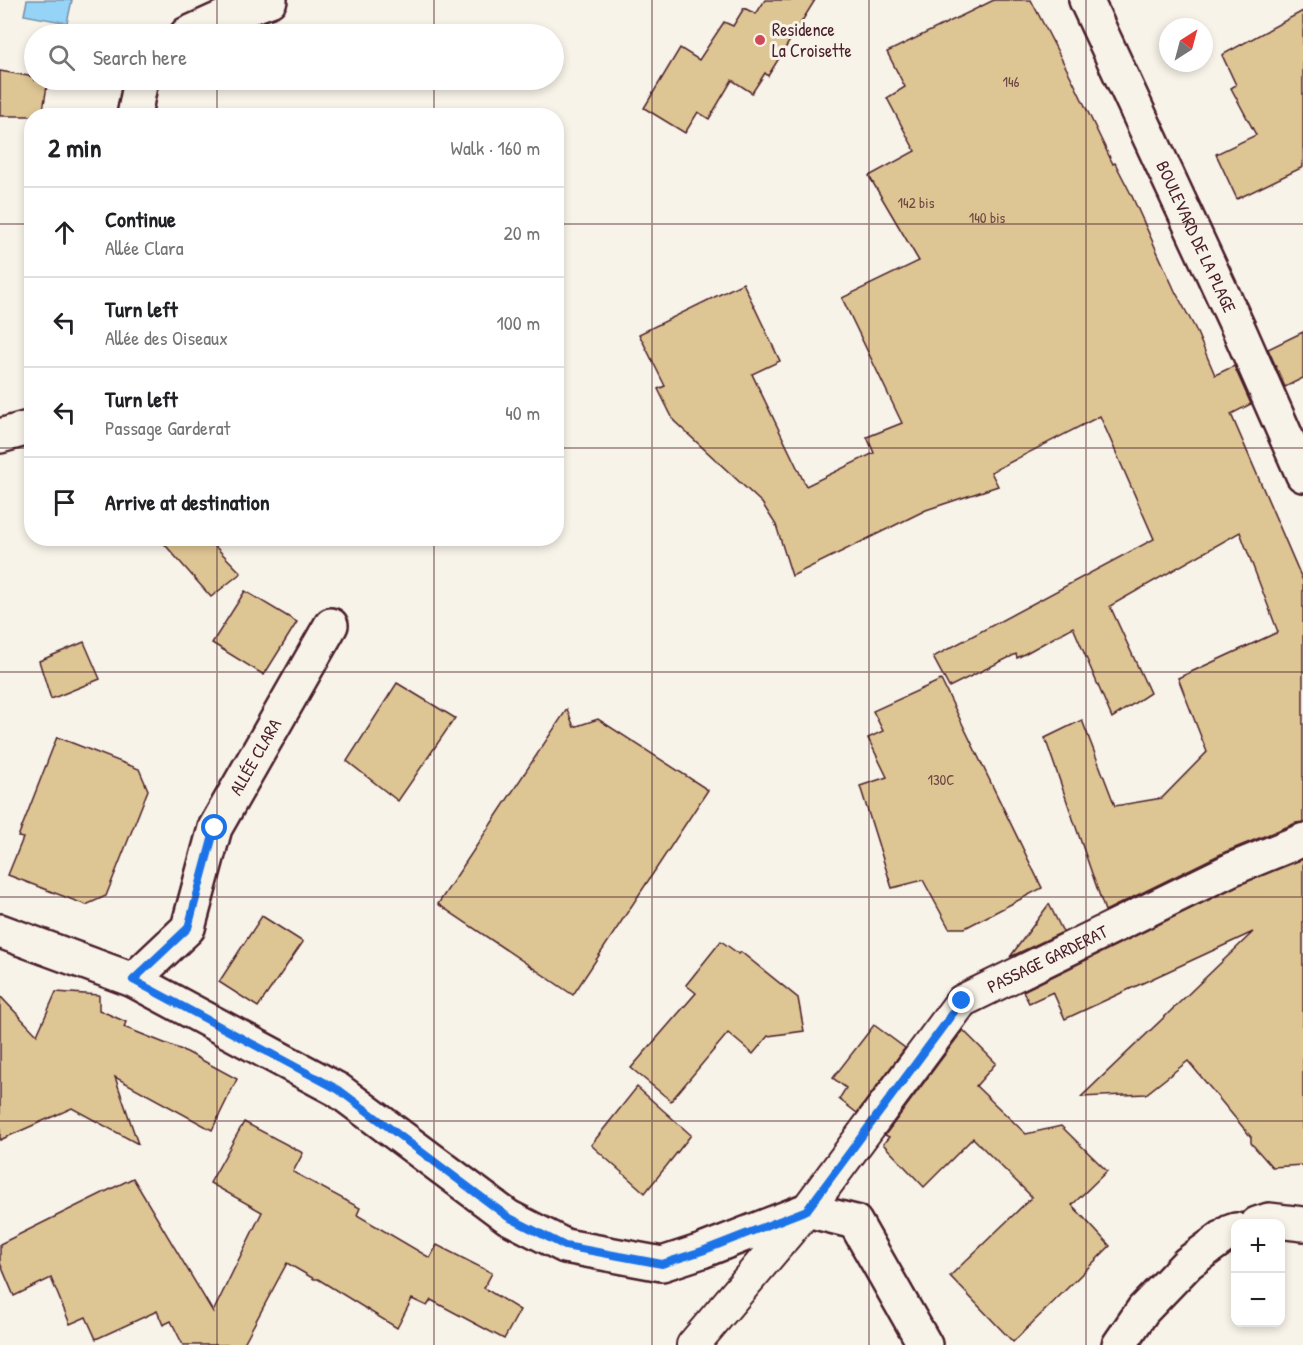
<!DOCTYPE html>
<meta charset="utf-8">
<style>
body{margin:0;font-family:"Patrick Hand",sans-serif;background:#f6f6f6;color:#202124}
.controls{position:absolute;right:18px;bottom:18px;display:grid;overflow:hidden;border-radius:12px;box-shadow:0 3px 9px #0003}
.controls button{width:54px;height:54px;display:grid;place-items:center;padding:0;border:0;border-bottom:2px solid #e0e0e0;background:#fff;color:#202124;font:30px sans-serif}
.compass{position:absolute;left:1159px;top:18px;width:54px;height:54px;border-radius:50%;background:#fff;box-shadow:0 3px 9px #0003;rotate:36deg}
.stop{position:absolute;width:18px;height:18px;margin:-14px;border:4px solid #1a73e8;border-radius:50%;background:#fff}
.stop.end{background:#1a73e8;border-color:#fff;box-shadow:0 2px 6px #0008}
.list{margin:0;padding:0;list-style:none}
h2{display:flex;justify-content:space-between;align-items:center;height:78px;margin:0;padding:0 24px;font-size:26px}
h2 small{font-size:20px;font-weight:400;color:#757577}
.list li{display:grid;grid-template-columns:39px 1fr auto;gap:18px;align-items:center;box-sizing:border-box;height:90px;padding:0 24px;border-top:2px solid #e0e0e0}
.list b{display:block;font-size:22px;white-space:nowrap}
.list p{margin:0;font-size:20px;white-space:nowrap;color:#757577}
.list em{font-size:20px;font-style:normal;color:#757577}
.icon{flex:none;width:33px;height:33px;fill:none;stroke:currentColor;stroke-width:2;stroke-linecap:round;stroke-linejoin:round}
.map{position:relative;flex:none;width:1303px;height:1345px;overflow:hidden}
.search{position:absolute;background:#fff;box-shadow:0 3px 9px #0003;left:24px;top:24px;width:540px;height:66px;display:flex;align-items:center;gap:15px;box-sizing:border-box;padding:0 21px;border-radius:33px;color:#757577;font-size:22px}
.panel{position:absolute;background:#fff;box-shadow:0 3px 9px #0003;left:24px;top:108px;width:540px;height:438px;border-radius:24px}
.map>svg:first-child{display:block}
.water{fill:#95d4f6;stroke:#778ca5;stroke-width:1.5}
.building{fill:#dec594;stroke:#4a1f2b;stroke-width:1.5}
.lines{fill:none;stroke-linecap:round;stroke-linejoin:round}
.pedestrian-casing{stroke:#4a1f2b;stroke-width:36}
.minor-casing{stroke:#4a1f2b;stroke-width:38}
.secondary-casing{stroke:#4a1f2b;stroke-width:38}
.pedestrian{stroke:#f7f3e8;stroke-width:32}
.minor{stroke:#f7f3e8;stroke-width:33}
.secondary{stroke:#f7f3e8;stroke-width:33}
.route{stroke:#1a73e8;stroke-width:8}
.grid{fill:none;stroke:#4a1f2b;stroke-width:1.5;stroke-opacity:0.55}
.poi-dot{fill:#d1495b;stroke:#f7f3e8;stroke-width:2}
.labels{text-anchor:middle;stroke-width:6;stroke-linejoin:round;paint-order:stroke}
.number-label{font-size:15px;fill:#6f4845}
.poi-label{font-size:18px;fill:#4a1f2b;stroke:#f7f3e8;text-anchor:start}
.street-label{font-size:18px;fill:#4a1f2b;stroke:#f7f3e8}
</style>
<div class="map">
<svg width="1303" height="1345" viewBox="0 0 1303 1345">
<rect width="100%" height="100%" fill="#f7f3e8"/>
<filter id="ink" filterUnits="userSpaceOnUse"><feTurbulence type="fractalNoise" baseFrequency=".0167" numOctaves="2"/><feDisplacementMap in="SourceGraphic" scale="12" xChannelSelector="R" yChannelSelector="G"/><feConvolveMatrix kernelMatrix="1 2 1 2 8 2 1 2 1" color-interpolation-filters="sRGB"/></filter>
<g filter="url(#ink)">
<path class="water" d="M 27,0 L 72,0 L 67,23 L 24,15 Z"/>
<g class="building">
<path d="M 765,0 L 815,0 L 768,76 L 765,73 L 752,93 L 732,80 L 709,119 L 698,112 L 685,133 L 644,108 L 680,48 L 699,60 L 724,22 L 733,26 L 744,8 L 756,14 Z"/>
<path d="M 994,0 L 1031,0 L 1074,83 L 1113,164 L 1115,163 L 1131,194 L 1175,291 L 1195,328 L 1215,375 L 1234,366 L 1251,404 L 1231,414 L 1303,581 L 1303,822 L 1296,823 L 1225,852 L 1105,911 L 1045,738 L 1082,720 L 1115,806 L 1162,798 L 1207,752 L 1178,678 L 1278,632 L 1240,532 L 1110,606 L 1150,693 L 1112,718 L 1073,627 L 1017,658 L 1016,654 L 949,687 L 933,657 L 1154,539 L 1100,416 L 991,472 L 998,486 L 926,510 L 792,576 L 776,525 L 762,503 L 674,421 L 658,389 L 665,386 L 639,334 L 743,283 L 780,361 L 752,374 L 806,486 L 874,453 L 867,437 L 902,423 L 842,298 L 919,261 L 869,176 L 915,151 L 887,98 L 905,87 L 887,52 Z"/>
<path d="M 1303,11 L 1303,167 L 1237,199 L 1216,154 L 1256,135 L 1231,88 L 1236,85 L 1222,55 Z"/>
<path d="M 0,71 L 34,77 L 34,80 L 48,80 L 42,116 L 0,116 Z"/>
<path d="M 1303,332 L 1303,378 L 1285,387 L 1268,349 Z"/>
<path d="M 159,538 L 207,538 L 241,573 L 211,597 Z"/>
<path d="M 245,591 L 297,622 L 264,675 L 212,643 Z"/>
<path d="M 84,642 L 100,679 L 51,699 L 39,661 Z"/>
<path d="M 941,680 L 1042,888 L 965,928 L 949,928 L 923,880 L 892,888 L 860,786 L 887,777 L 868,738 L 883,731 L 873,711 Z"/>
<path d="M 397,683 L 455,718 L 398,801 L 347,761 Z"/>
<path d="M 567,709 L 574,727 L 598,719 L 708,790 L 573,995 L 438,904 Z"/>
<path d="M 57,737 L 139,769 L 148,790 L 106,896 L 86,905 L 8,875 L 23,838 L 18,837 Z"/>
<path d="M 1303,859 L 1303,1165 L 1272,1167 L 1251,1143 L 1251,1137 L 1188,1061 L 1146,1094 L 1081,1097 L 1253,932 L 1065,1019 L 1053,992 L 1029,1003 L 1023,991 L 1239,885 Z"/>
<path d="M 1049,904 L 1063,932 L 1010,957 Z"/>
<path d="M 262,916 L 303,942 L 258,1007 L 219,982 Z"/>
<path d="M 721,941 L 739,954 L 741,952 L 798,998 L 804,1031 L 768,1036 L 753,1054 L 728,1033 L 671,1101 L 631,1068 L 696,993 L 686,985 Z"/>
<path d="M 56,992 L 99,995 L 99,1010 L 126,1022 L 124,1027 L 187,1052 L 237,1079 L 212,1130 L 115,1077 L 138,1144 L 72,1108 L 0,1140 L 0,996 L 37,1035 Z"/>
<path d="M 874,1025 L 905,1048 L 857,1113 L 839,1099 L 846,1088 L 833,1078 Z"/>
<path d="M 963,1030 L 996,1063 L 976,1086 L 1026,1134 L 1061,1126 L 1107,1171 L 1072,1205 L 1110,1246 L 1013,1342 L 950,1276 L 1032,1197 L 973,1138 L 924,1187 L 883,1144 L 889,1137 L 885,1135 Z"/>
<path d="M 637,1087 L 691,1135 L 645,1193 L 591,1145 Z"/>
<path d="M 244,1122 L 303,1153 L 293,1172 L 360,1208 L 357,1215 L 430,1258 L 437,1245 L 492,1273 L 484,1288 L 520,1310 L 504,1339 L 431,1300 L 427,1306 L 412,1299 L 397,1328 L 318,1279 L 314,1279 L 287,1263 L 243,1345 L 183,1345 L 171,1321 L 163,1325 L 157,1311 L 96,1339 L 86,1317 L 70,1324 L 51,1278 L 14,1296 L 0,1263 L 0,1244 L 133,1178 L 213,1312 L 262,1212 L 210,1183 Z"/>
</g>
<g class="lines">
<g class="pedestrian-casing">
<g id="pedestrian">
<path id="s1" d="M 693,1345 L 807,1210 L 962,1001 L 1232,869 L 1303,840"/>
</g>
</g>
<g class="minor-casing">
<g id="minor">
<path d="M 187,34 L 231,14 L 270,0"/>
<path d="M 134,116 L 141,80"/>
<path d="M 0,436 L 32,427"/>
<path d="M 0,931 L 133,980 L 338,1090 L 508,1217 L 565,1246 L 662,1264 L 702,1251 L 807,1210 L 855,1222 L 925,1345"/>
<path id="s2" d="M 133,980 L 188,928 L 215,828 L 331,625"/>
<path d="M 1257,1224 L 1269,1220 L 1303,1224"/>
<path d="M 1119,1345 L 1143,1310 L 1188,1263 L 1230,1232 L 1236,1230"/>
</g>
</g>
<g class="secondary-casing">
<g id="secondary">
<path id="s3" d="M 1086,0 L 1240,332 L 1303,475"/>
</g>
</g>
<use href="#pedestrian" class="pedestrian"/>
<use href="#minor" class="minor"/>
<use href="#secondary" class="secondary"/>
</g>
</g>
<g class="lines" filter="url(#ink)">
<path class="route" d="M 215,828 L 188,928 L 133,980 L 339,1090 L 508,1217 L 565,1246 L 662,1264 L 702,1251 L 807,1210 L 962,1001"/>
</g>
<path class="grid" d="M 217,0 L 217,34M 434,0 L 434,34M 652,0 L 652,1345M 869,0 L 869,1345M 1086,0 L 1086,1345M 217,80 L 217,116M 434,80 L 434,116M 0,224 L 32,224M 556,224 L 1303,224M 0,448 L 32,448M 556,448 L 1303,448M 217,538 L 217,1345M 434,538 L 434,1345M 0,672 L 1303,672M 0,897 L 1303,897M 0,1121 L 1303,1121"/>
<circle class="poi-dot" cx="760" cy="40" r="6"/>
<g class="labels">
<g class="number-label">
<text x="1011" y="87">146</text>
<text x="916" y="208">142 bis</text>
<text x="987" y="223">140 bis</text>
<text x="941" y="785">130C</text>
</g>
<g class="poi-label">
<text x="772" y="36">Residence<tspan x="772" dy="21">La Croisette</tspan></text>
</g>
<g class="street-label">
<text dy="6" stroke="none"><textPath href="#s3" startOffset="261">BOULEVARD DE LA PLAGE</textPath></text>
<text dy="6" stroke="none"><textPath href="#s2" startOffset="261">ALLÉE CLARA</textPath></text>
<text dy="6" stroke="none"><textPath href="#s1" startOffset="532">PASSAGE GARDERAT</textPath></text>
</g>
</g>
</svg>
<div class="controls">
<button>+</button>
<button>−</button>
</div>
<svg class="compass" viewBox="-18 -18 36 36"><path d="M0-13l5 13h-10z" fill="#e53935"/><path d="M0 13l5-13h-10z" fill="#757577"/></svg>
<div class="stop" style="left:215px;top:828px"></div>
<div class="stop end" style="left:962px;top:1001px"></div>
<div class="search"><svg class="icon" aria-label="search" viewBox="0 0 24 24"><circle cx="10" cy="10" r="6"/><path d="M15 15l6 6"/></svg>Search here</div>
<section class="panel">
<h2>2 min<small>Walk · 160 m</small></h2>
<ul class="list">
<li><svg class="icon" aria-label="ahead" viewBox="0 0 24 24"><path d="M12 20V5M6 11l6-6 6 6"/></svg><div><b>Continue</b><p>Allée Clara</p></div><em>20 m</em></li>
<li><svg class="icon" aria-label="left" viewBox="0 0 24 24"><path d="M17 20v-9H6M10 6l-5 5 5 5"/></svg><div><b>Turn left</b><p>Allée des Oiseaux</p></div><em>100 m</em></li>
<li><svg class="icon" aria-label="left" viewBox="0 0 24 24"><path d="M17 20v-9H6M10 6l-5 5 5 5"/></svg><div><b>Turn left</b><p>Passage Garderat</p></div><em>40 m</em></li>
<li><svg class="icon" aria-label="arrive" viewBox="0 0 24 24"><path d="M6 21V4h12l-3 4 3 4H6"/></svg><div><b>Arrive at destination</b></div></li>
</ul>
</section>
</div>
